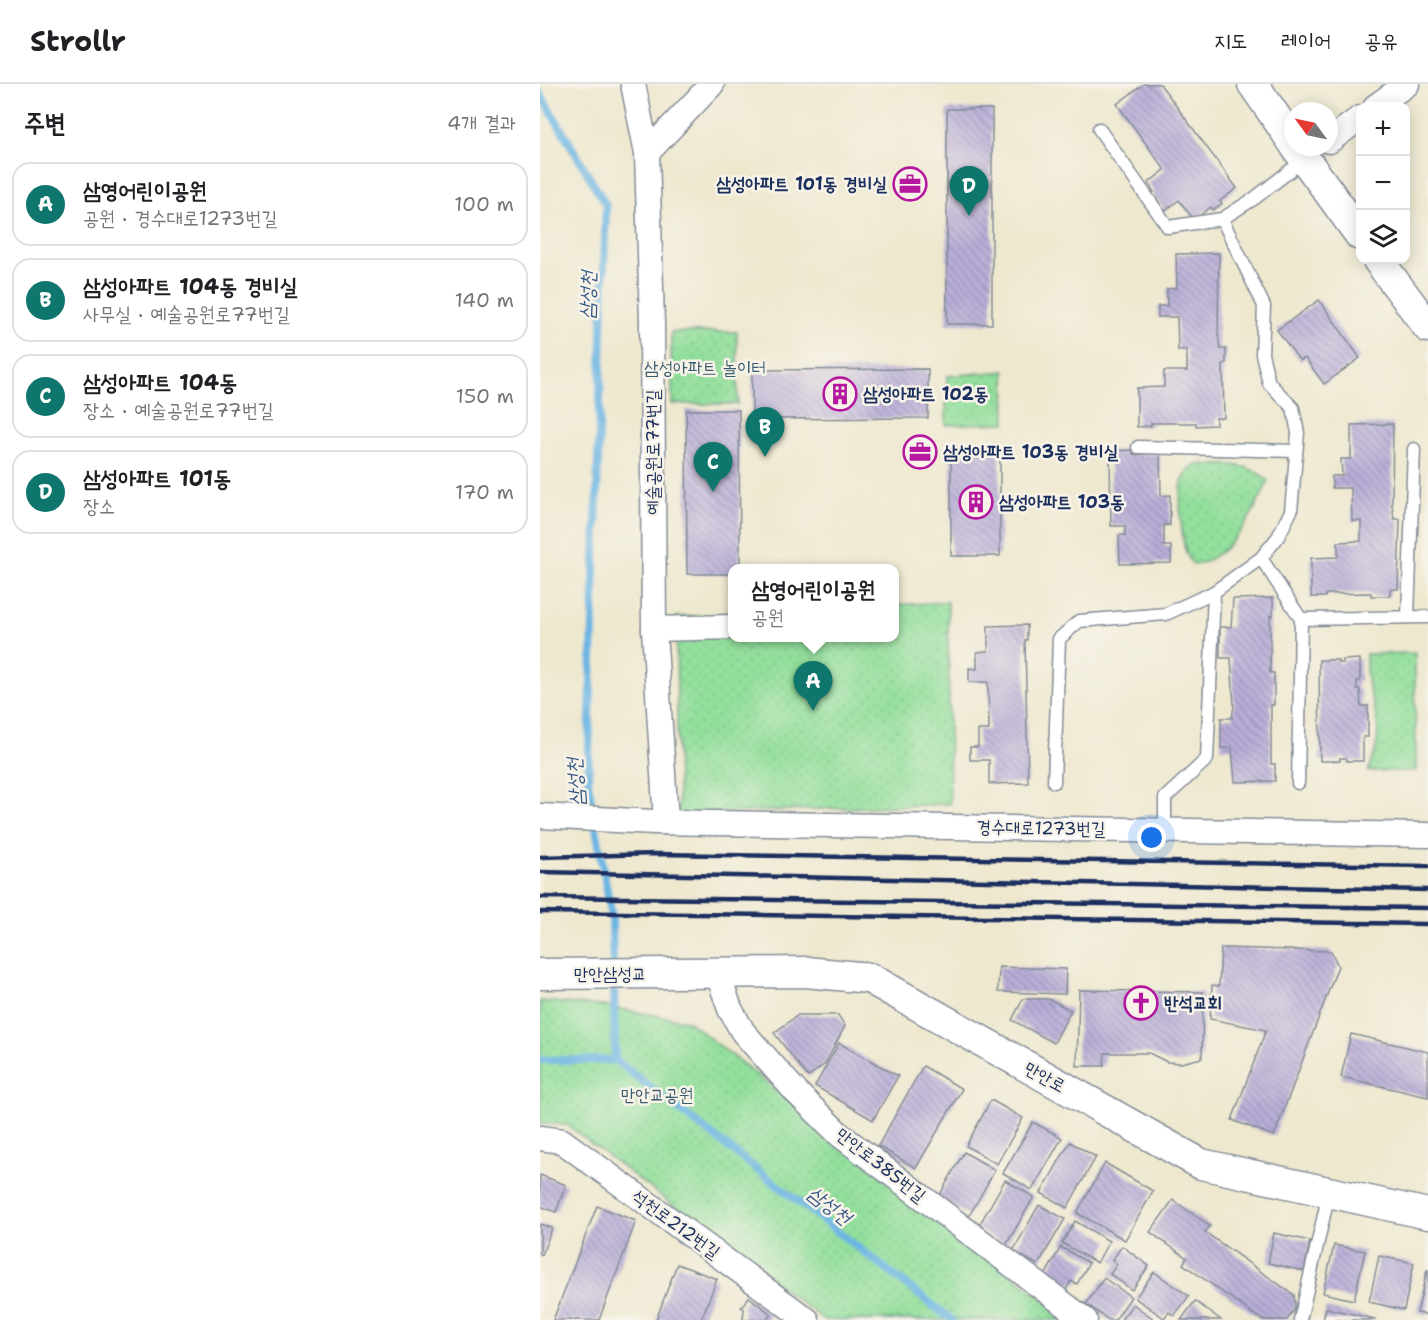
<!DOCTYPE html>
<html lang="ko">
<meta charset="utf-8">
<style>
body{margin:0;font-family:"Shantell Sans","Poor Story",sans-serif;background:#f2f2f2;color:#202124}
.controls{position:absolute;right:18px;top:18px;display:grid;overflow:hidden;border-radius:12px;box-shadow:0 3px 15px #0003}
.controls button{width:54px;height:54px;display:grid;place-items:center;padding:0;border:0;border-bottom:2px solid #e0e0e0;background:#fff;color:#202124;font:30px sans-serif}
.compass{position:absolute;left:744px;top:18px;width:54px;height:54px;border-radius:50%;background:#fff;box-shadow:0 3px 15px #0003;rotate:303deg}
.you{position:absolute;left:612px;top:754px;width:21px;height:21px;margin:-15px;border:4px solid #fff;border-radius:50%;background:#1a73e8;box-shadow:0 0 0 9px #1a73e833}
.badge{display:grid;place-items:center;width:39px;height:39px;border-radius:50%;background:#0f766e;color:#fff;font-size:20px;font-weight:700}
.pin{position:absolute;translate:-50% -50px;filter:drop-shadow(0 2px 3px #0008)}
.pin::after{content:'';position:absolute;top:32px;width:21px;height:18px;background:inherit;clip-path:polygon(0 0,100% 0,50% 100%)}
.popup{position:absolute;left:188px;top:480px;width:171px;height:78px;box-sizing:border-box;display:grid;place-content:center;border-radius:12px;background:#fff;filter:drop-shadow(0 2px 4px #0005);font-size:20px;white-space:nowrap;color:#757577}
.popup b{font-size:22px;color:#202124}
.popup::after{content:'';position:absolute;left:50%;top:100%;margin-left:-12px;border:12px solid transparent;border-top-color:#fff}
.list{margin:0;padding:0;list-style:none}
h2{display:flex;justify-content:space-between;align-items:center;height:78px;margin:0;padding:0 24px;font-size:26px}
h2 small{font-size:20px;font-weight:400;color:#757577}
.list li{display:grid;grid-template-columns:39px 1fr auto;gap:18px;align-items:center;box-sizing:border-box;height:84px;margin:0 12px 12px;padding:0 12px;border:2px solid #e0e0e0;border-radius:18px}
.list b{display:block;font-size:22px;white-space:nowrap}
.list p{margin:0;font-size:20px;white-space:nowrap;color:#757577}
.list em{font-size:20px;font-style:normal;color:#757577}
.icon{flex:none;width:33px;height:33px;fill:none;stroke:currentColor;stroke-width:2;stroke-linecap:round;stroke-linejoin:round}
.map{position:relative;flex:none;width:888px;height:1236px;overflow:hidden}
header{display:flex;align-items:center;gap:36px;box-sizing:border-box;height:84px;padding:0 30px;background:#fff;border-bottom:2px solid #e0e0e0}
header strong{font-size:28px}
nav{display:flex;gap:33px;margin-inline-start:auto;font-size:21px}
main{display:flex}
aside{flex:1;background:#fff}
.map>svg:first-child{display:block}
.park{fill:url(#park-dots);stroke:#57877d;stroke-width:1.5}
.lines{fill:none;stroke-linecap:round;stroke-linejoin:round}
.stream{stroke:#6bb5e3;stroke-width:8}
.building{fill:url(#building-back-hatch)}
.service-casing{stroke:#848c96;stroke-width:15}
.minor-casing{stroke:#848c96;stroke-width:27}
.tertiary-casing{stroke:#848c96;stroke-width:33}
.service{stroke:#fff;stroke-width:12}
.minor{stroke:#fff;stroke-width:24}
.tertiary{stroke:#fff;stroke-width:30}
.rail{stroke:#1b2f5e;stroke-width:4.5}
.labels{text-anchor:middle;stroke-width:5;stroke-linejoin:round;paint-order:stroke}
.poi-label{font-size:18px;font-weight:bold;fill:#1b2f5e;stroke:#f7f3e8;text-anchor:start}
.park-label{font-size:18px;fill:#395b6e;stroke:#f7f3e8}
.street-label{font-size:18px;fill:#1b2f5e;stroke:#f7f3e8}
.water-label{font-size:20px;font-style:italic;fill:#335786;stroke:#f7f3e8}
</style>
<header>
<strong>Strollr</strong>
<nav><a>지도</a><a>레이어</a><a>공유</a></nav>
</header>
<main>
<aside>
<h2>주변<small>4개 결과</small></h2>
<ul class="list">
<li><span class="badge">A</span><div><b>삼영어린이공원</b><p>공원 · 경수대로1273번길</p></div><em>100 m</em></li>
<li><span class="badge">B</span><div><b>삼성아파트 104동 경비실</b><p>사무실 · 예술공원로77번길</p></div><em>140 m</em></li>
<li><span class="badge">C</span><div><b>삼성아파트 104동</b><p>장소 · 예술공원로77번길</p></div><em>150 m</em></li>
<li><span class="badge">D</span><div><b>삼성아파트 101동</b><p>장소</p></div><em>170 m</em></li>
</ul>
</aside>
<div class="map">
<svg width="888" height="1236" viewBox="0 0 888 1236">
<defs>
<pattern id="park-dots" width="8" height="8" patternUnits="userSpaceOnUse" patternTransform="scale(1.5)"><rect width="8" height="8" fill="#93df9c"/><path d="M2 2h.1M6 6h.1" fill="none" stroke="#7ec089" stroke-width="1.8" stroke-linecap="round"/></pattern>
<pattern id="building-back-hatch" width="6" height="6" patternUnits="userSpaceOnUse" patternTransform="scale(1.5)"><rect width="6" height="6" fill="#b9aed8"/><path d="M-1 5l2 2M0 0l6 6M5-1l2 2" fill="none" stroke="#968eb2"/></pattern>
</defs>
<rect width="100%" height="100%" fill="#f7f3e8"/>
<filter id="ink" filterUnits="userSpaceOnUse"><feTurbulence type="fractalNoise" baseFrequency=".0167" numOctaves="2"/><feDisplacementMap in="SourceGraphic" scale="12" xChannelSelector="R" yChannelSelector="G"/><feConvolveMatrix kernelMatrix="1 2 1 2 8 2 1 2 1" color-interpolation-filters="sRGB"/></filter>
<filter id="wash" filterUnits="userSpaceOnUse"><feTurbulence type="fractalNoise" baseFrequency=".008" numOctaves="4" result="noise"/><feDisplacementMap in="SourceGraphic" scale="24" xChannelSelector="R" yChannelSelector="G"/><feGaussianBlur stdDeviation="1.35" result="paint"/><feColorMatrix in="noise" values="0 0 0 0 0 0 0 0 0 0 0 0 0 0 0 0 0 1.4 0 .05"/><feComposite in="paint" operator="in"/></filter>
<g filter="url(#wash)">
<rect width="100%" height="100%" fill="#eee8cf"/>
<g class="park">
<path d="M 131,248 L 197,248 L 198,320 L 132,320 Z"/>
<path d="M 465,287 L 466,339 L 406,341 L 407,292 Z"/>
<path d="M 656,380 C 683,383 707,375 728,397 C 714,429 692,472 655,481 C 640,475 638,415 642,399 C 644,390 649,386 656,380 Z"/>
<path d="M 408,518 L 410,720 L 151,730 L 138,728 L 136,533 L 192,530 L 192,554 L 354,554 L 354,521 Z"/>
<path d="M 875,569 L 876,687 L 828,687 C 853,632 822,620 826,570 Z"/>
<path d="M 0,917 L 63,922 L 148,937 L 530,1236 L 284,1236 L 27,1041 L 0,1039 Z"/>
</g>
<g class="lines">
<g class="stream">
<path d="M 0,9 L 66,121 L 48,699 L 72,834 L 73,884"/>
<path d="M 74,896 L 75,976 L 412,1236"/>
<path d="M 0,976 L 75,976"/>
</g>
</g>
<g id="blocks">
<g class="building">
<path d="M 604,0 L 620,0 L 697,104 L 680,117 L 682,120 L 673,126 L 671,123 L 654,136 L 639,116 L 625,127 L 612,109 L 614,108 L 608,99 L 625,86 L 577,20 Z"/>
<rect x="407" y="25" width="45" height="215"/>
<path d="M 679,169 L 678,250 L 680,265 L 686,265 L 686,279 L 683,280 L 684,334 L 676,334 L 676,341 L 656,342 L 656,339 L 611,339 L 611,342 L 597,343 L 597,304 L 624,303 L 624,287 L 647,287 L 647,266 L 638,266 L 637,233 L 618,233 L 618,222 L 627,222 L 627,205 L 637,204 L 636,170 Z"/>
<path d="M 779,216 L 820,274 L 784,300 L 765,274 L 760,277 L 737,246 Z"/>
<path d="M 388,285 L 388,334 L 212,335 L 212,286 Z"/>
<path d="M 146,326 L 199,326 L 200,484 L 192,484 L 192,490 L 147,490 Z"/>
<path d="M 853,340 L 852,420 L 854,435 L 860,435 L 858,505 L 850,505 L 850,512 L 831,512 L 831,509 L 786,510 L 785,513 L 771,513 L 771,474 L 798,473 L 798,458 L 821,457 L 821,437 L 812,437 L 811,404 L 792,404 L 792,392 L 802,392 L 801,375 L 811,375 L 811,341 Z"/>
<path d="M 460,364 L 460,472 L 411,472 L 411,365 Z"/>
<path d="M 593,366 L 593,370 L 620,370 L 621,412 L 630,411 L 630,441 L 624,441 L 624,462 L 631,462 L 631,479 L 580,480 L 579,451 L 585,451 L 585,442 L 571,442 L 570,367 Z"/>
<path d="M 733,514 L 733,532 L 730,532 L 730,589 L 734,589 L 734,621 L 731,621 L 731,680 L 735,680 L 735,697 L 695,698 L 692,664 L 681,664 L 681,634 L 692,634 L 694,622 L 691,574 L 680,574 L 680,543 L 691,543 L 693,515 Z"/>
<path d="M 487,541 L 487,556 L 485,556 L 488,699 L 449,700 L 449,676 L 430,676 L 430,663 L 438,663 L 438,646 L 449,646 L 448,598 L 429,598 L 429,584 L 437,585 L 437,568 L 448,567 L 448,542 Z"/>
<path d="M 820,575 L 820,597 L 817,597 L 817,605 L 820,605 L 821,622 L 828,622 L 828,653 L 823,653 L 823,677 L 807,677 L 806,674 L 800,674 L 800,677 L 780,677 L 779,576 L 798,576 L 798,579 L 803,579 L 803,576 Z"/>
<path d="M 681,864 L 791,867 L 798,882 L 734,1052 L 692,1036 L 726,946 L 670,935 L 672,901 L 679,902 Z"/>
<path d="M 459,883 L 526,885 L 525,910 L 458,908 Z"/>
<path d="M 539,906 L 663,908 L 662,974 L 641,979 L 627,978 L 609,969 L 565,969 L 564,982 L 537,982 Z"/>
<path d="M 483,915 L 509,915 L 531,926 L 514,959 L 472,936 Z"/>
<path d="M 258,931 L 298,931 L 305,942 L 285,980 L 268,993 L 234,949 Z"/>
<path d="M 811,950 L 888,968 L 888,1013 L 801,993 Z"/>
<path d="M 299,959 L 358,992 L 333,1036 L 275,1002 Z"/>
<path d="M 383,982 L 422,1005 L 376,1084 L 338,1062 Z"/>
<path d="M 451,1016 L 483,1034 L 457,1080 L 426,1062 Z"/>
<path d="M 493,1038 L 522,1054 L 492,1106 L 463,1089 Z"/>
<path d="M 530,1058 L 556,1073 L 527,1124 L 501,1109 Z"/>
<path d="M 424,1068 L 455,1086 L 429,1132 L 398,1114 Z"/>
<path d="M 565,1079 L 613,1107 L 585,1156 L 537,1129 Z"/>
<path d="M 0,1091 L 26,1101 L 16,1128 L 0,1122 Z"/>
<path d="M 465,1096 L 494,1113 L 466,1161 L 437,1145 Z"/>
<path d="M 633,1116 L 670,1142 L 665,1148 L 754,1211 L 755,1224 L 747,1236 L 722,1236 L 643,1180 L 647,1174 L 610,1148 Z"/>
<path d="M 499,1121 L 525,1135 L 498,1181 L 473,1167 Z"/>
<path d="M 57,1122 L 96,1137 L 59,1236 L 13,1236 Z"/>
<path d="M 535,1137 L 569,1157 L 557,1179 L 522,1159 Z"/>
<path d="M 0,1140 L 12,1144 L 2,1171 L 0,1170 Z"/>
<path d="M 734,1149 L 770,1157 L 764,1187 L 728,1179 Z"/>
<path d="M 794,1161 L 825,1167 L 814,1216 L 783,1209 Z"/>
<path d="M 582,1162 L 609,1182 L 592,1206 L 570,1190 L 577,1180 L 572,1176 Z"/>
<path d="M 521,1163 L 549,1179 L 537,1200 L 531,1197 L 525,1207 L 503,1195 Z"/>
<path d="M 839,1172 L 874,1179 L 864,1226 L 829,1218 Z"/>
<path d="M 137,1180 L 177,1195 L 161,1236 L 116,1236 Z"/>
<path d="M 887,1186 L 888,1186 L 888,1231 L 877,1229 Z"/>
<path d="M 614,1188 L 649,1212 L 634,1232 L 629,1228 L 624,1234 L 595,1214 Z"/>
<path d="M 564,1194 L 591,1213 L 575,1236 L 569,1236 L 546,1220 Z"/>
<path d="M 209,1213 L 231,1230 L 227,1236 L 203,1236 L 204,1225 L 201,1223 Z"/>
<path d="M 655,1217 L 681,1236 L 641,1236 Z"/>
<path d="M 593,1220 L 615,1236 L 581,1236 Z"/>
<path d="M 786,1224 L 835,1235 L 835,1236 L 783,1236 Z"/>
</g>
</g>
</g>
<g filter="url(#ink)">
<use href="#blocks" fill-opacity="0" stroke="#848c96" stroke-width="1.5"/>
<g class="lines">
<g class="service-casing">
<g id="service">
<path d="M 559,45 L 628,143 L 682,135 L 715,114 L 765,75"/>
<path d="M 598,363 L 756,367"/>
<path d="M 721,474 L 761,535 L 758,699"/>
<path d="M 868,533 L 874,365"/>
<path d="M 761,535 L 888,533"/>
<path d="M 514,698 L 519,555 L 539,537 L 626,530 L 674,508 L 721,474 L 738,453 L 751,427 L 758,349 L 753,324 L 729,299 L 722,270 L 724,222 L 682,135"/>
<path d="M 625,746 L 625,714 L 667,675 L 674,508"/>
<path d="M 760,1236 L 789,1109"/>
</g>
</g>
<g class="minor-casing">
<g id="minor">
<path d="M 93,0 L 107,69 L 112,239 L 114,545 L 126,738"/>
<path d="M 836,22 L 867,0"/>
<path d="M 789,57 L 820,34"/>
<path d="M 107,69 L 172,0"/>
<path d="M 114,545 L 192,543"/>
<path d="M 0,732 L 114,738 L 888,751"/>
<path d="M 178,890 L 190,925 L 203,948 L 257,1009 L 300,1051 L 545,1236"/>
<path d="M 0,1054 L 22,1057 L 267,1236"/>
</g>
</g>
<g class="tertiary-casing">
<g id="tertiary">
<path d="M 713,0 L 753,58"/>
<path d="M 756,63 L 820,151"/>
<path d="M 838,176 L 888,243"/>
<path d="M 0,890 L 266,888 L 329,894 L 661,1080 L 888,1130"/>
</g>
</g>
<use href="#service" class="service"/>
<use href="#minor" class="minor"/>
<use href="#tertiary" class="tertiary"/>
<g class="rail">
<path d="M 0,773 L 116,770 L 888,782"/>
<path d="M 0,788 L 888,806"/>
<path d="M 0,813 L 888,824"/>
<path d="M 0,828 L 888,840"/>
</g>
</g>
</g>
<defs>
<g id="office-ring" transform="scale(1.725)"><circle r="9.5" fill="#f7f3e8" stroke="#b5179e" stroke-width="1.5"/><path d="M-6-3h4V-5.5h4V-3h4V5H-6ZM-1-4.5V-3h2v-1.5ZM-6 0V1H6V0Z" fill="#b5179e"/></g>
<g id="building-ring" transform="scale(1.725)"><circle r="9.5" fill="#f7f3e8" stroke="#b5179e" stroke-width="1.5"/><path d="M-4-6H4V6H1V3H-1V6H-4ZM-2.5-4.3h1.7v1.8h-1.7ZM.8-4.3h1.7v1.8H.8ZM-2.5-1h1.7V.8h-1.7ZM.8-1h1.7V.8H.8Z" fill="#b5179e"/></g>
<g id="church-ring" transform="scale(1.725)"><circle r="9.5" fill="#f7f3e8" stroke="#b5179e" stroke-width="1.5"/><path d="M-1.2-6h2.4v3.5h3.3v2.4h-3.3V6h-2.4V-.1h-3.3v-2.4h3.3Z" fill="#b5179e"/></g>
</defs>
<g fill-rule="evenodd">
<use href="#office-ring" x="370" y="100"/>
<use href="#building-ring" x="300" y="310"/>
<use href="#office-ring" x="380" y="368"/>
<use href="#building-ring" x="436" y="418"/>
<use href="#church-ring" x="601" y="919"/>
</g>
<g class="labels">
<g class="poi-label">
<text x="347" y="106" text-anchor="end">삼성아파트 101동 경비실</text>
<text x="323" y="316">삼성아파트 102동</text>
<text x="403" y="374">삼성아파트 103동 경비실</text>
<text x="459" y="424">삼성아파트 103동</text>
<text x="624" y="925">반석교회</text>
</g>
<g class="park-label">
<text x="165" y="290">삼성아파트 놀이터</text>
<text x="117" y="1017">만안교공원</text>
</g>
<g class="street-label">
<text transform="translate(113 368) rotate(-90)" y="6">예술공원로77번길</text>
<text transform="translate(501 744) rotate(1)" y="6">경수대로1273번길</text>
<text x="70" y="896">만안삼성교</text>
<text transform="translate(505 993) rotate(29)" y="6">만안로</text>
<text transform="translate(341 1081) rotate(38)" y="6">만안로385번길</text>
<text transform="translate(136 1140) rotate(36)" y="6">석천로212번길</text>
</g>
<g class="water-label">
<text transform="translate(47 211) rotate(-88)" y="7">삼성천</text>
<text transform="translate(35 698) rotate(-94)" y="7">삼성천</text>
<text transform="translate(290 1121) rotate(38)" y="7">삼성천</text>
</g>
</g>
</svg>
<div class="controls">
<button>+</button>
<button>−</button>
<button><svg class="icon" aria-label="layers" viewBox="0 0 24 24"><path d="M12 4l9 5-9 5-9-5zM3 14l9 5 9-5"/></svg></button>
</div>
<svg class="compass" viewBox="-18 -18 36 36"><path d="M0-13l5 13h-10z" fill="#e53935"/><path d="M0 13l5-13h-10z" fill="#757577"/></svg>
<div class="you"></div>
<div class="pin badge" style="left:273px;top:627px">A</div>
<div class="popup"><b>삼영어린이공원</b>공원</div>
<div class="pin badge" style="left:225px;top:373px">B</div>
<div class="pin badge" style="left:173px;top:408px">C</div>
<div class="pin badge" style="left:429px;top:132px">D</div>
</div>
</main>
